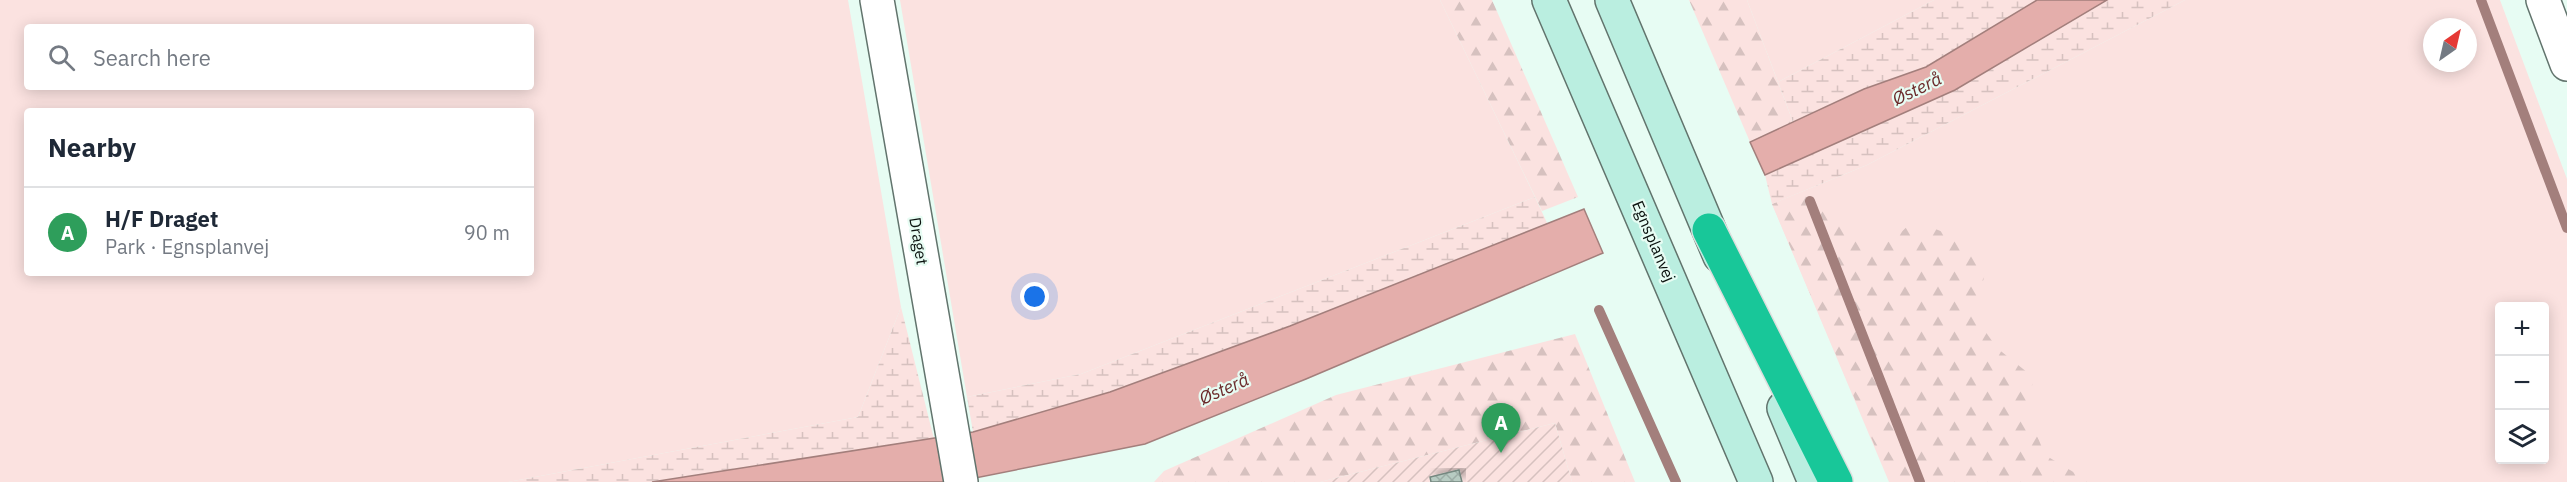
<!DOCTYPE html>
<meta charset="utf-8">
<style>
body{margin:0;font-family:"IBM Plex Sans",sans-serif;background:#f2f2f3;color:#1f2937}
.controls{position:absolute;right:18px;bottom:18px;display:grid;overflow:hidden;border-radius:6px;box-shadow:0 3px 15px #0003}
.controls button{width:54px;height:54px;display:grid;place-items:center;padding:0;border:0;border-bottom:2px solid #e0e1e3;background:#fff;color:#1f2937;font:30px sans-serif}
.compass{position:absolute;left:2423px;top:18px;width:54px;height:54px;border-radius:50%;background:#fff;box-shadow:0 3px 15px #0003;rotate:34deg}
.you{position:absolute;left:1035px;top:297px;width:21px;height:21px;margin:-15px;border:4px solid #fff;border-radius:50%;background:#1a73e8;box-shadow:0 0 0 9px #1a73e833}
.badge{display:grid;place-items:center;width:39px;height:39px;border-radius:50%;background:#b45309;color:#fff;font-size:20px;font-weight:700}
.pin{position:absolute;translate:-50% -50px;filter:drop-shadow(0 2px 3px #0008)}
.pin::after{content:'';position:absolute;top:32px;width:21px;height:18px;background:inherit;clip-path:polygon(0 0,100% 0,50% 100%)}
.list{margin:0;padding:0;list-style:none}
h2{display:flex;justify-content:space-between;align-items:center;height:78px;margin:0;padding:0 24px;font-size:26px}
h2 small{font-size:20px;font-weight:400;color:#747a83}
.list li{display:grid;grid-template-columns:39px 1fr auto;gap:18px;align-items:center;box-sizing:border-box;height:90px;padding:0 24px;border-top:2px solid #e0e1e3}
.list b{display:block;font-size:22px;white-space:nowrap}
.list p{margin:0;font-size:20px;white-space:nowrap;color:#747a83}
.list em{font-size:20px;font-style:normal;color:#747a83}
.icon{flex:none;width:33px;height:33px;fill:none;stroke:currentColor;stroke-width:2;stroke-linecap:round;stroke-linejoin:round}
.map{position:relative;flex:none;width:2567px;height:482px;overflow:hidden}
.search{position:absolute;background:#fff;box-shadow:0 3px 15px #0003;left:24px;top:24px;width:510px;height:66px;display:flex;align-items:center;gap:15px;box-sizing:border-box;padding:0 21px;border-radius:6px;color:#747a83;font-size:22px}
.panel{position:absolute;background:#fff;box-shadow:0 3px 15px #0003;left:24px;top:108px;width:510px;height:168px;border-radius:6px}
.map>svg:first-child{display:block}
.grass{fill:#fbe2e0;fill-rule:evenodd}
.forest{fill:url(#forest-firs)}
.wetland{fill:url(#wetland-marsh)}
.garden{fill:url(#garden-furrows)}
.water{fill:#e4aeab;stroke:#a37f7c;stroke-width:1.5}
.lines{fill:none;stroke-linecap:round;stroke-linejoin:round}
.stream{stroke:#a37f7c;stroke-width:10}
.building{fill:url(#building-cross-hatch);stroke:#758880;stroke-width:1.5;filter:url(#shadow)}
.minor-casing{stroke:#62746d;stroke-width:36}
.secondary-casing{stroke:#62746d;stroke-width:36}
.motorway-casing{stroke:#dddedd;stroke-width:36}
.minor{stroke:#fff;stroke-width:33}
.secondary{stroke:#baeee0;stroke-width:33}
.motorway{stroke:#18c799;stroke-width:33}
.labels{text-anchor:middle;stroke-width:4.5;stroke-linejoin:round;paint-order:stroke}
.street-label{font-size:16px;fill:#0b120f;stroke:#e7fcf3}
.water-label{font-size:18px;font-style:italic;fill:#6b2a2a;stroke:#e7fcf3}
</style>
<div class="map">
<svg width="2567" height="482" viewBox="0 0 2567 482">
<defs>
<pattern id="forest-firs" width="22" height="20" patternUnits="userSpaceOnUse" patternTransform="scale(1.5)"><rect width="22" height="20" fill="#fbe2e0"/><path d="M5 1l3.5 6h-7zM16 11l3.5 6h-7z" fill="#d6c1bf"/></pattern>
<pattern id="wetland-marsh" width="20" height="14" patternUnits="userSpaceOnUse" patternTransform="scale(1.5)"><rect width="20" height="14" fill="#fbe2e0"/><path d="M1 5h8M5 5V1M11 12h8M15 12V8" fill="none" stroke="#d6c1bf"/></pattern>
<pattern id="garden-furrows" width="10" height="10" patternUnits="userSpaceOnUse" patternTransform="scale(1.5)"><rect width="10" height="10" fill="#fbe2e0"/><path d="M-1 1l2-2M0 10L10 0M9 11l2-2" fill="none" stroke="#d6c1bf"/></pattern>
<pattern id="building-cross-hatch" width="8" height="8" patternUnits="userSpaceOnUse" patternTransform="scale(1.5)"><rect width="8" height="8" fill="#b7cbc2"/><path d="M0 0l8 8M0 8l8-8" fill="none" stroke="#9cada6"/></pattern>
<filter id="shadow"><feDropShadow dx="5.5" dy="-5.5" stdDeviation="3" flood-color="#0004"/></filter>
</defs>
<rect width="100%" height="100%" fill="#e7fcf3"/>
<g class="grass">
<path d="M 0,0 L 848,0 L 901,307 L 858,417 L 508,482 L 0,482 ZM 27,27 L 531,27 L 531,87 L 27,87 ZM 27,111 L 531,111 L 531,273 L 27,273 Z"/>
<path d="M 900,0 L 1440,0 L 1535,197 L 1081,374 L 967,397 Z"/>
<path d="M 1747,0 L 1934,0 L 1778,82 Z"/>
<path d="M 2185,0 L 2500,0 L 2567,179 L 2567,482 L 1889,482 L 1772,204 L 1867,165 ZM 2432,27 L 2468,27 L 2468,63 L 2432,63 ZM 2500,306 L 2544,306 L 2544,460 L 2500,460 Z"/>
</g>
<g class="forest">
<path d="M 1440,0 L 1492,0 L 1578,197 L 1542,211 Z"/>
<path d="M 1689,0 L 1747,0 L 1793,122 L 1750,142 Z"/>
<path d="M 1812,188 L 1873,249 L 1894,239 L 1914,220 L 1950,235 L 1986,268 L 1975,317 L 1997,348 L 2033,377 L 2029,416 L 2045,455 L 2090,482 L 1890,482 L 1772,204 Z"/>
<path d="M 1575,334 L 1635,482 L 1572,482 L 1555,423 L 1320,482 L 1154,482 L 1164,471 L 1336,395 Z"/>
</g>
<g class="wetland">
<path d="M 1934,0 L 2037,0 L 1926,67 L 1864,89 L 1793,122 L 1778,82 Z"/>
<path d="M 2107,0 L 2185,0 L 1867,165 L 1772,204 L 1765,175 L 1955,90 Z"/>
<path d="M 1535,197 L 1548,225 L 1290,326 L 1110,392 L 973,432 L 967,397 L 1081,374 Z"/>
<path d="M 901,307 L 934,439 L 651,482 L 508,482 L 858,417 Z"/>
</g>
<path class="garden" d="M 1555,423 L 1572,482 L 1320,482 Z"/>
<g class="water">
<path d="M 2037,0 L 2107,0 L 1955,90 L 1765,175 L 1750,142 L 1864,89 L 1926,67 Z"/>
<path d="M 1584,209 L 1603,253 L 1306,379 L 1145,444 L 955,482 L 652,482 L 973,432 L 1110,392 L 1290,326 Z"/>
</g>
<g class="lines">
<g class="stream">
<path d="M 2481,0 L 2567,228"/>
<path d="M 1810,201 L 1920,482"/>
<path d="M 1599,310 L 1676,482"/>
</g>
</g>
<path class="building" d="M 1459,470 L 1462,482 L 1431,482 L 1430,477 Z"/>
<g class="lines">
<g class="minor-casing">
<g id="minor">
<path d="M 877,0 L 961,482"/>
<path d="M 2543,0 L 2567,64"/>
</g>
</g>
<g class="secondary-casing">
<g id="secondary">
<path d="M 1549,0 L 1756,482"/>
<path d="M 1612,0 L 1720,256"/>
<path d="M 1784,408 L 1815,482"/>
</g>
</g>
<g class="motorway-casing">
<path id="motorway" d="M 1709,230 L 1836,482"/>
</g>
<use href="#minor" class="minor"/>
<use href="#secondary" class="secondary"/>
<use href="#motorway" class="motorway"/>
</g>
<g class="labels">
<g class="street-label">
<text transform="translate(919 241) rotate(81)" y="6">Draget</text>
<text transform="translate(1654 241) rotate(67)" y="6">Egnsplanvej</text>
</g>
<g class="water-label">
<text transform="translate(1917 89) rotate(-26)" y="6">Østerå</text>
<text transform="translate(1224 389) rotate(-24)" y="6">Østerå</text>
</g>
</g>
</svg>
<div class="controls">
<button>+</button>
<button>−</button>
<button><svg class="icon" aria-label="layers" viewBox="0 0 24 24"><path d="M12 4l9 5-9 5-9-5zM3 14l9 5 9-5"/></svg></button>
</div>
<svg class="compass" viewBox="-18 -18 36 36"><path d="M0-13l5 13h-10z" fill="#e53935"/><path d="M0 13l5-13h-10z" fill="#747a83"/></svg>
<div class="you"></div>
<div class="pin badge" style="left:1501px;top:453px;background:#2e9e5b">A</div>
<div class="search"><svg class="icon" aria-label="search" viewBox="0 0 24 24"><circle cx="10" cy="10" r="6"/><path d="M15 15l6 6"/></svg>Search here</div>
<section class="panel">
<h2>Nearby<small></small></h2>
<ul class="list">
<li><span class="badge" style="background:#2e9e5b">A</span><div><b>H/F Draget</b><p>Park · Egnsplanvej</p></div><em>90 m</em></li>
</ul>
</section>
</div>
